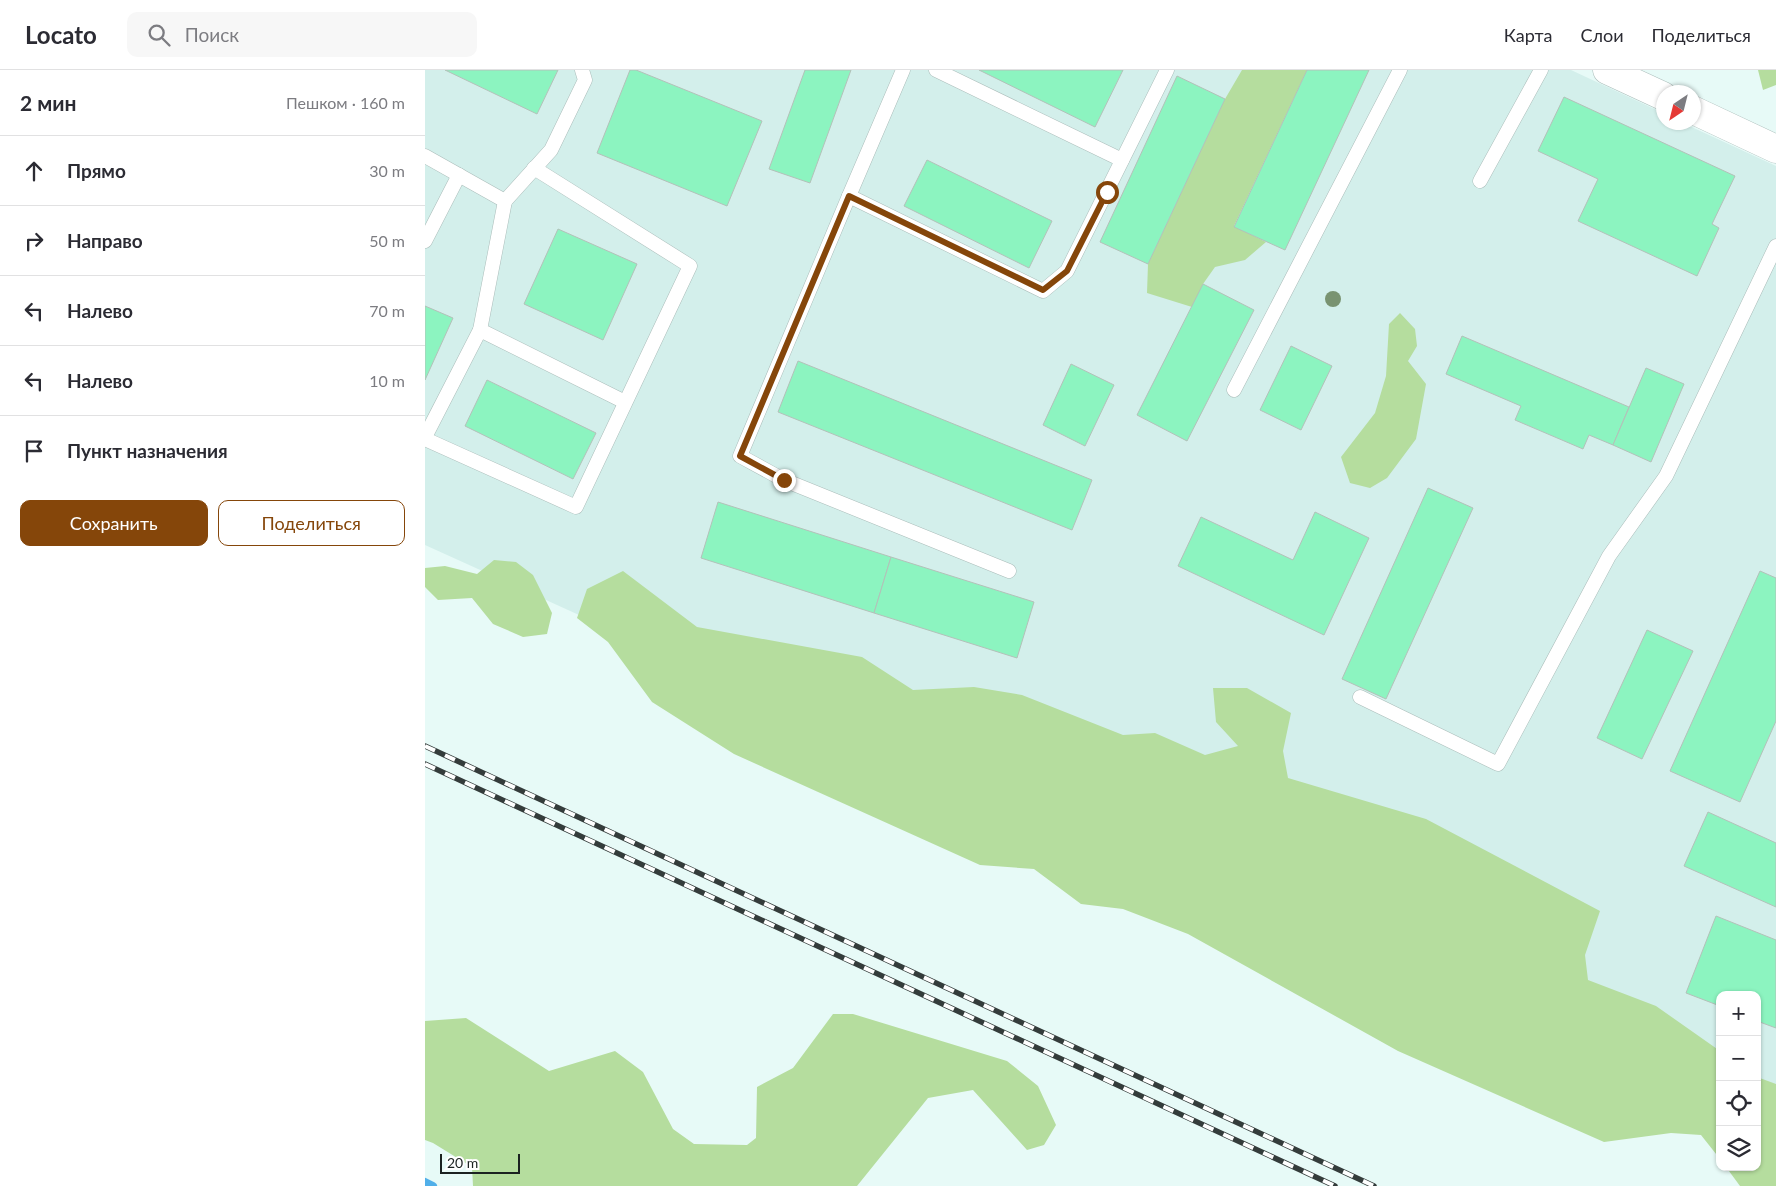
<!DOCTYPE html>
<html lang="ru">
<meta charset="utf-8">
<style>
body{margin:0;font-family:Lato,sans-serif;background:#f7f7f7;color:#2b2b33}
.controls{position:absolute;right:15px;bottom:15px;display:grid;overflow:hidden;border-radius:10px;box-shadow:0 1px 4px #0004}
.controls button{width:45px;height:45px;display:grid;place-items:center;padding:0;border:0;border-bottom:1px solid #e1e1e2;background:#fff;color:#2b2b33;font:25px sans-serif}
.compass{position:absolute;left:1231px;top:15px;width:45px;height:45px;border-radius:50%;background:#fff;box-shadow:0 1px 4px #0004;rotate:215deg}
.scale{position:absolute;left:15px;bottom:12px;width:80px;box-sizing:border-box;padding-left:5px;border:2px solid #1b2221;border-top:0;font-size:14px;line-height:18px;white-space:nowrap;color:#1b2221;-webkit-text-stroke:4px #fff;paint-order:stroke}
.stop{position:absolute;width:15px;height:15px;margin:-11px;border:4px solid #85460a;border-radius:50%;background:#fff}
.stop.end{background:#85460a;border-color:#fff;box-shadow:0 1px 5px #0008}
.list{margin:0;padding:0;list-style:none}
h2{display:flex;justify-content:space-between;align-items:center;height:65px;margin:0;padding:0 20px;font-size:21px}
h2 small{font-size:16px;font-weight:400;color:#7c7c81}
.list li{display:grid;grid-template-columns:32px 1fr auto;gap:15px;align-items:center;box-sizing:border-box;height:70px;padding:0 20px;border-top:1px solid #e1e1e2}
.list b{display:block;font-size:19px;white-space:nowrap}
.list em{font-size:16px;font-style:normal;color:#7c7c81}
.actions{display:flex;gap:10px;padding:15px 20px}
.actions a{flex:1;padding:11px 0;border:1px solid #85460a;border-radius:10px;text-align:center;font-size:18px;color:#85460a}
.actions .main{background:#85460a;color:#fff}
.icon{flex:none;width:28px;height:28px;fill:none;stroke:currentColor;stroke-width:2;stroke-linecap:round;stroke-linejoin:round}
.map{position:relative;flex:none;width:1351px;height:1116px;overflow:hidden}
header{display:flex;align-items:center;gap:30px;box-sizing:border-box;height:70px;padding:0 25px;background:#fff;border-bottom:1px solid #e1e1e2}
header strong{font-size:24px}
nav{display:flex;gap:28px;margin-inline-start:auto;font-size:18px}
.search{width:350px;height:45px;background:#f7f7f7;display:flex;align-items:center;gap:12px;box-sizing:border-box;padding:0 18px;border-radius:10px;color:#7c7c81;font-size:19px}
main{display:flex}
aside{flex:1;background:#fff}
.map>svg:first-child{display:block}
.built{fill:#d3efeb}
.green{fill:#b5dd9e}
.lines{fill:none;stroke-linecap:round;stroke-linejoin:round}
.stream{stroke:#51afe9;stroke-width:8}
.building{fill:#8cf4c0;stroke:#b3c1b9}
.service-casing{stroke:#abbdba;stroke-width:15}
.minor-casing{stroke:#abbdba;stroke-width:29}
.service{stroke:#fff;stroke-width:14}
.minor{stroke:#fff;stroke-width:28}
.rail-casing{stroke:#343c3b;stroke-width:5.5}
.rail{stroke:#fff;stroke-width:4;stroke-dasharray:11;stroke-linecap:butt}
.tree{fill:#799371}
.route{stroke:#85460a;stroke-width:6}
</style>
<header>
<strong>Locato</strong>
<div class="search"><svg class="icon" aria-label="search" viewBox="0 0 24 24"><circle cx="10" cy="10" r="6"/><path d="M15 15l6 6"/></svg>Поиск</div>
<nav><a>Карта</a><a>Слои</a><a>Поделиться</a></nav>
</header>
<main>
<aside>
<h2>2 мин<small>Пешком · 160 m</small></h2>
<ul class="list">
<li><svg class="icon" aria-label="ahead" viewBox="0 0 24 24"><path d="M12 20V5M6 11l6-6 6 6"/></svg><div><b>Прямо</b></div><em>30 m</em></li>
<li><svg class="icon" aria-label="right" viewBox="0 0 24 24"><path d="M7 20v-9h11M14 6l5 5-5 5"/></svg><div><b>Направо</b></div><em>50 m</em></li>
<li><svg class="icon" aria-label="left" viewBox="0 0 24 24"><path d="M17 20v-9H6M10 6l-5 5 5 5"/></svg><div><b>Налево</b></div><em>70 m</em></li>
<li><svg class="icon" aria-label="left" viewBox="0 0 24 24"><path d="M17 20v-9H6M10 6l-5 5 5 5"/></svg><div><b>Налево</b></div><em>10 m</em></li>
<li><svg class="icon" aria-label="arrive" viewBox="0 0 24 24"><path d="M6 21V4h12l-3 4 3 4H6"/></svg><div><b>Пункт назначения</b></div></li>
</ul>
<div class="actions"><a class="main">Сохранить</a><a>Поделиться</a></div>
</aside>
<div class="map">
<svg width="1351" height="1116" viewBox="0 0 1351 1116">
<rect width="100%" height="100%" fill="#e7faf7"/>
<path class="built" d="M 0,0 L 1146,0 L 1238,43 L 1238,52 L 1258,53 L 1351,96 L 1351,1088 L 1332,1080 L 1332,925 L 1295,925 L 1295,1063 L 0,475 Z"/>
<g class="green">
<path d="M 817,0 L 882,0 L 809,156 L 841,172 L 820,190 L 790,197 L 778,214 L 767,237 L 722,223 L 723,194 L 800,29 Z"/>
<path d="M 1333,0 L 1351,0 L 1351,15 L 1338,20 Z"/>
<path d="M 975,243 L 990,259 L 992,276 L 983,291 L 1001,314 L 991,369 L 962,408 L 945,418 L 925,413 L 916,387 L 950,343 L 961,306 L 964,254 Z"/>
<path d="M 69,490 L 91,492 L 108,505 L 127,543 L 122,564 L 98,567 L 68,554 L 47,528 L 13,530 L 0,517 L 0,498 L 20,496 L 52,504 Z"/>
<path d="M 198,501 L 272,557 L 437,587 L 488,620 L 549,617 L 597,625 L 698,665 L 730,663 L 780,685 L 813,676 L 791,652 L 788,618 L 822,618 L 866,643 L 858,681 L 863,708 L 1001,749 L 1175,841 L 1160,885 L 1163,910 L 1231,936 L 1295,981 L 1295,1089 L 1276,1065 L 1246,1063 L 1179,1072 L 973,981 L 763,864 L 698,839 L 656,834 L 609,799 L 555,795 L 309,684 L 227,632 L 183,572 L 152,548 L 162,519 Z"/>
<path d="M 408,944 L 428,944 L 582,991 L 613,1016 L 631,1055 L 619,1075 L 602,1080 L 548,1020 L 503,1028 L 432,1116 L 48,1116 L 47,1097 L 8,1073 L 0,1070 L 0,951 L 41,948 L 124,1001 L 190,981 L 218,1002 L 248,1059 L 269,1074 L 322,1075 L 331,1068 L 332,1017 L 368,998 Z"/>
<path d="M 1332,1007 L 1351,1014 L 1351,1116 L 1315,1116 L 1301,1097 L 1332,1097 Z"/>
</g>
<g class="lines">
<path class="stream" d="M 0,1112 L 8,1116"/>
</g>
<g class="building">
<path d="M 20,0 L 133,0 L 112,44 Z"/>
<path d="M 205,0 L 211,0 L 337,51 L 302,136 L 172,83 Z"/>
<path d="M 380,0 L 426,0 L 385,113 L 344,99 Z"/>
<path d="M 554,0 L 698,0 L 670,57 Z"/>
<path d="M 882,0 L 944,0 L 860,180 L 809,157 Z"/>
<path d="M 752,6 L 800,29 L 723,194 L 675,172 Z"/>
<path d="M 1139,27 L 1310,106 L 1287,154 L 1294,158 L 1272,206 L 1153,151 L 1173,109 L 1113,81 Z"/>
<path d="M 502,90 L 627,151 L 604,198 L 479,136 Z"/>
<path d="M 133,159 L 212,194 L 178,270 L 99,234 Z"/>
<path d="M 778,214 L 829,240 L 762,371 L 712,345 Z"/>
<path d="M 0,236 L 28,248 L 0,310 Z"/>
<path d="M 1037,266 L 1204,337 L 1188,375 L 1164,365 L 1158,379 L 1090,350 L 1096,336 L 1021,304 Z"/>
<path d="M 866,276 L 907,296 L 876,360 L 835,340 Z"/>
<path d="M 373,291 L 667,410 L 647,460 L 353,342 Z"/>
<path d="M 646,294 L 689,315 L 660,376 L 618,355 Z"/>
<path d="M 1221,298 L 1259,314 L 1226,392 L 1188,375 Z"/>
<path d="M 62,310 L 171,363 L 148,409 L 40,356 Z"/>
<path d="M 1003,418 L 1048,438 L 961,629 L 917,609 Z"/>
<path d="M 293,432 L 466,487 L 449,543 L 276,488 Z"/>
<path d="M 890,442 L 944,468 L 899,565 L 753,496 L 776,447 L 868,490 Z"/>
<path d="M 466,487 L 609,532 L 592,588 L 449,543 Z"/>
<path d="M 1335,501 L 1351,508 L 1351,651 L 1315,732 L 1245,701 Z"/>
<path d="M 1222,560 L 1268,581 L 1217,689 L 1172,668 Z"/>
<path d="M 1283,742 L 1351,773 L 1351,837 L 1259,796 Z"/>
<path d="M 1291,846 L 1351,870 L 1351,958 L 1332,951 L 1332,925 L 1295,925 L 1295,936 L 1261,923 Z"/>
</g>
<g class="lines">
<g class="service-casing">
<g id="service">
<path d="M 478,0 L 424,126 L 618,221 L 642,201 L 742,0"/>
<path d="M 511,0 L 697,90"/>
<path d="M 0,86 L 80,131 L 126,80 L 160,10 L 157,0"/>
<path d="M 1055,111 L 1116,0"/>
<path d="M 424,126 L 315,386 L 359,410 L 584,501"/>
<path d="M 80,131 L 55,260 L 200,332"/>
<path d="M 0,171 L 34,105"/>
<path d="M 809,320 L 975,0"/>
<path d="M 0,367 L 55,260"/>
<path d="M 0,369 L 151,437 L 265,196 L 109,98"/>
<path d="M 935,627 L 1073,694 L 1184,486 L 1241,406 L 1351,176"/>
</g>
</g>
<g class="minor-casing">
<g id="minor">
<path d="M 1182,0 L 1238,26"/>
<path d="M 1268,40 L 1351,79"/>
</g>
</g>
<use href="#service" class="service"/>
<use href="#minor" class="minor"/>
<g class="rail-casing">
<g id="rail">
<path d="M 0,676 L 949,1116"/>
<path d="M 0,694 L 910,1116"/>
</g>
</g>
<use href="#rail" class="rail"/>
</g>
<circle class="tree" cx="908" cy="229" r="8"/>
<g class="lines">
<path class="route" d="M 359,410 L 315,386 L 424,126 L 618,220 L 642,201 L 682,122"/>
</g>
</svg>
<div class="controls">
<button>+</button>
<button>−</button>
<button><svg class="icon" aria-label="locate" viewBox="0 0 24 24"><circle cx="12" cy="12" r="6"/><path d="M12 2v4M12 18v4M2 12h4M18 12h4"/></svg></button>
<button><svg class="icon" aria-label="layers" viewBox="0 0 24 24"><path d="M12 4l9 5-9 5-9-5zM3 14l9 5 9-5"/></svg></button>
</div>
<svg class="compass" viewBox="-18 -18 36 36"><path d="M0-13l5 13h-10z" fill="#e53935"/><path d="M0 13l5-13h-10z" fill="#7c7c81"/></svg>
<div class="scale">20 m</div>
<div class="stop" style="left:682px;top:122px"></div>
<div class="stop end" style="left:359px;top:410px"></div>
</div>
</main>
